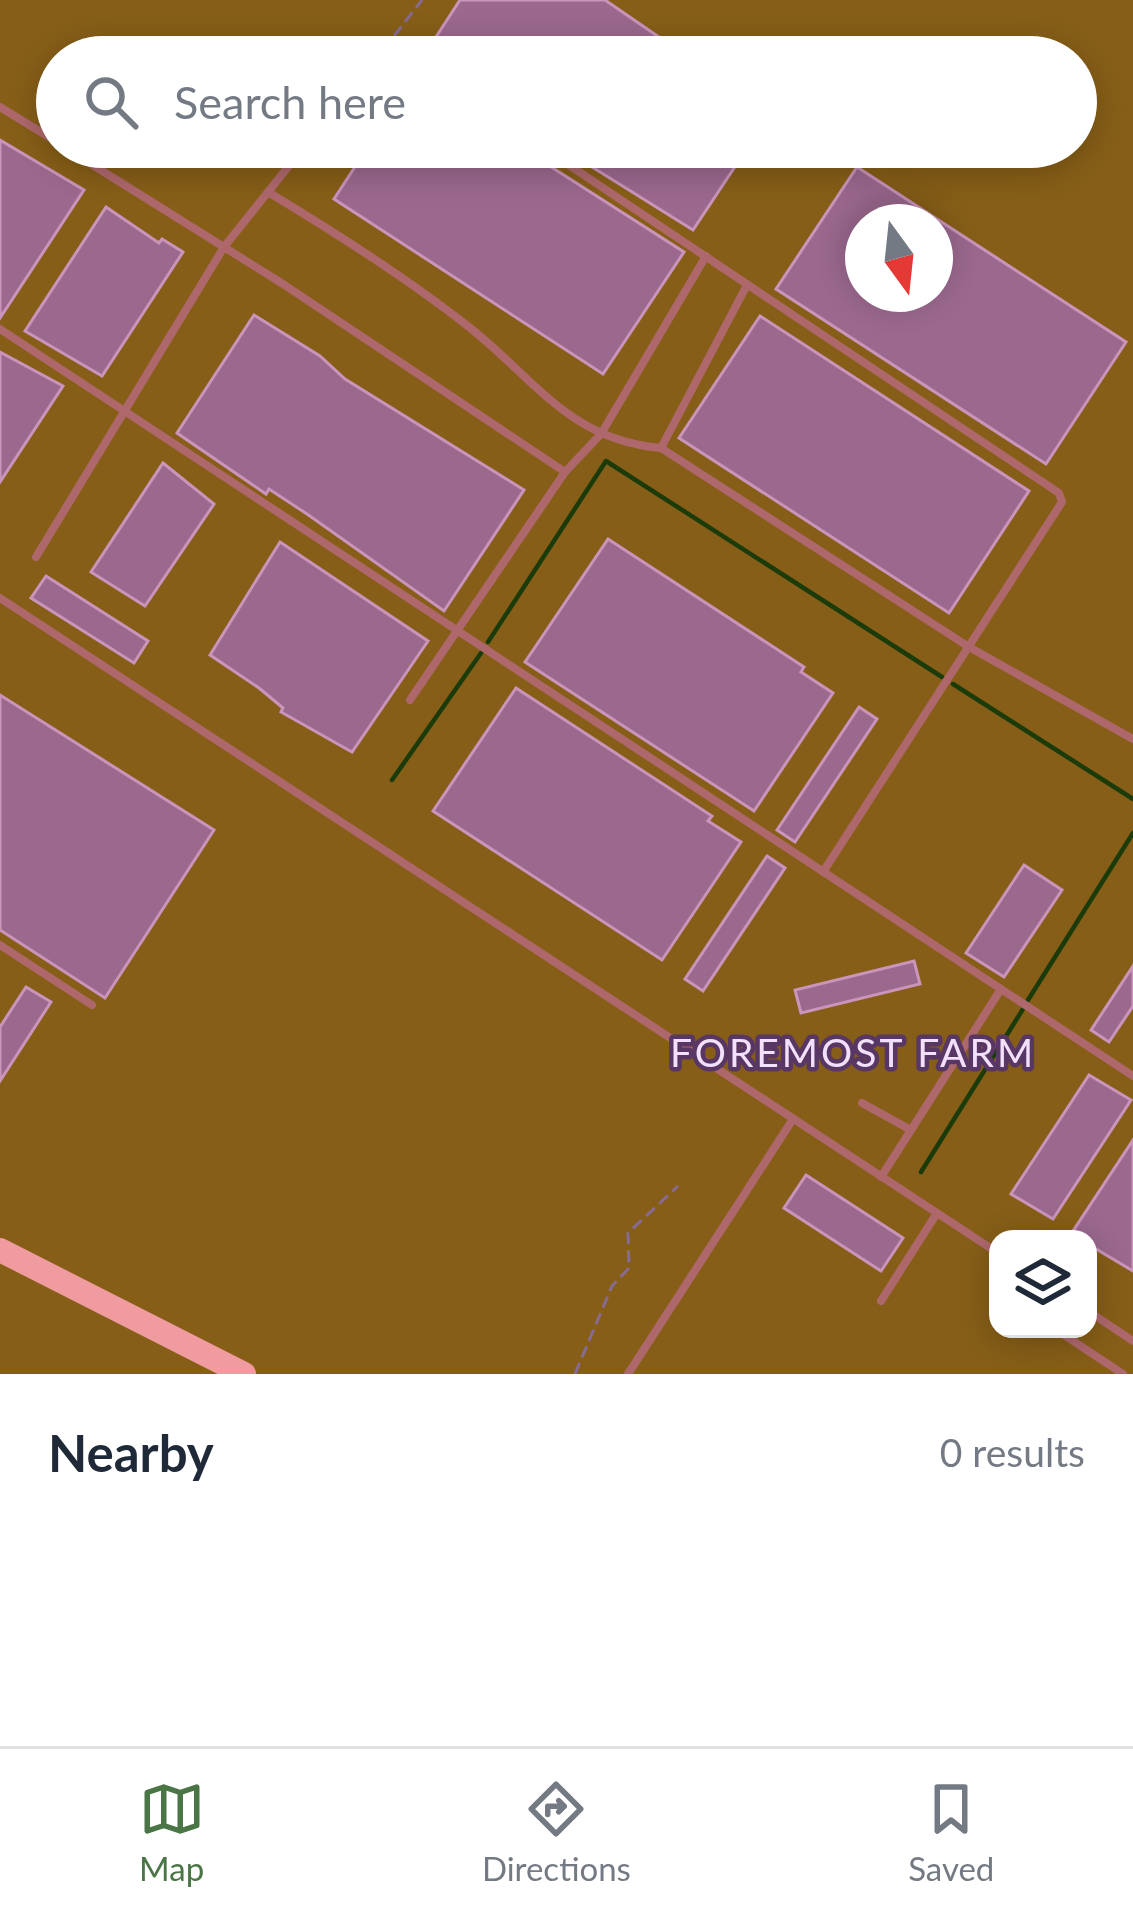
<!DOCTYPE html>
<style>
body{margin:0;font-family:Lato,sans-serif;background:#f2f2f3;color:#1f2937}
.controls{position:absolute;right:36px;bottom:36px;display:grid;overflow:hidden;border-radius:24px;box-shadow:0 6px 30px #0003}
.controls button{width:108px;height:108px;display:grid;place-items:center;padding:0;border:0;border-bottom:3px solid #e0e1e3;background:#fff;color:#1f2937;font:60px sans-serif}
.compass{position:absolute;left:845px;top:204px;width:108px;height:108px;border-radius:50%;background:#fff;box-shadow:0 6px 30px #0003;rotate:165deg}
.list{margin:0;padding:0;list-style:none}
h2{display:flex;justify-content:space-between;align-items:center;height:156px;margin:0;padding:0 48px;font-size:51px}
h2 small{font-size:39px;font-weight:400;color:#747a83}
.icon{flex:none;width:66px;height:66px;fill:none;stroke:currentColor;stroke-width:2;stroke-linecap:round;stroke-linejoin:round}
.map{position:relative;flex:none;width:1133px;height:1374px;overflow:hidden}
.search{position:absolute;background:#fff;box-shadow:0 6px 30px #0003;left:36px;right:36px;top:36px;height:132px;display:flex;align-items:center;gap:30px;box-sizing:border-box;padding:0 42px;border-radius:66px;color:#747a83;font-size:45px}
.sheet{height:372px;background:#fff}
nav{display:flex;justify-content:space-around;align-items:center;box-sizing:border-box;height:168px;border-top:3px solid #e0e1e3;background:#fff;font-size:33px;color:#747a83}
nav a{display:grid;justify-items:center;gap:6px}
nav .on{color:#4a7544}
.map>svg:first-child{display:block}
.green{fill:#865e17;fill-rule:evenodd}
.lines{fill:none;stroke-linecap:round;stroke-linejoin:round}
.stream{stroke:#1c3b0a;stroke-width:4.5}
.building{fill:#9b688e;stroke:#ca94bb;stroke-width:3;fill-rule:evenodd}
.path{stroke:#876b92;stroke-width:3;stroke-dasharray:12 6;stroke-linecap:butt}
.lane{stroke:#ae686c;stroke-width:8}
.primary{stroke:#ef9b9f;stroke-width:24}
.labels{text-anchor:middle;stroke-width:9;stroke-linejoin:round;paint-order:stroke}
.neighbourhood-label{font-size:39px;letter-spacing:3px;fill:#f3e0fb;stroke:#583764}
</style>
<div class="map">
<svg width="1133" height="1374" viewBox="0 0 1133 1374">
<rect width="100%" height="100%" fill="#583764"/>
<path class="green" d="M 0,0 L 1133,0 L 1133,1374 L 0,1374 ZM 57,57 L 1076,57 L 1076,147 L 57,147 ZM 863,222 L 935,222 L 935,294 L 863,294 ZM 998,1239 L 1088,1239 L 1088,1329 L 998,1329 Z"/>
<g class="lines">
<g class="stream">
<path d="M 488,642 L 606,461 L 942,677"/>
<path d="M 953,684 L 1133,799"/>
<path d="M 392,780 L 481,653"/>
<path d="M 1028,1000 L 1133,833"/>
<path d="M 921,1172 L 1023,1009"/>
</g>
</g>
<g class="building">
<path d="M 460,0 L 605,0 L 688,57 L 423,57 Z"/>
<path d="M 0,140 L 84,190 L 0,318 Z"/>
<path d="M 368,147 L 520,147 L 684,252 L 603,374 L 334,199 Z"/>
<path d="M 560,147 L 748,147 L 693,230 Z"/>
<path d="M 857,167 L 1126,342 L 1046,464 L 776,289 ZM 863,222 L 935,222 L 935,294 L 863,294 Z"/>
<path d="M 106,207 L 159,243 L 162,239 L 183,252 L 102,376 L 25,331 Z"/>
<path d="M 254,315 L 320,356 L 345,379 L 524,490 L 444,611 L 307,514 L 269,489 L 266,494 L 177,433 Z"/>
<path d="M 760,316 L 1029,491 L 949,613 L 679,438 Z"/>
<path d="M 0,352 L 63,386 L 0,482 Z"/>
<path d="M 163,463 L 214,504 L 145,606 L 91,572 Z"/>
<path d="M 608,539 L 804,667 L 801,672 L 833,693 L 754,811 L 525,662 Z"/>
<path d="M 280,542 L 428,641 L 352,752 L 281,712 L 283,708 L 259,688 L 210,655 Z"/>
<path d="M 46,576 L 148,641 L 134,663 L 31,598 Z"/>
<path d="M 516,688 L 712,816 L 708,821 L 741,842 L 662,960 L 433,811 Z"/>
<path d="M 0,695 L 214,830 L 105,998 L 0,930 Z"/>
<path d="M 859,707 L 877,719 L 795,842 L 777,830 Z"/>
<path d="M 767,856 L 785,868 L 703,991 L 685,979 Z"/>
<path d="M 1024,865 L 1062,890 L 1004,977 L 966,953 Z"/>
<path d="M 914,961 L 920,984 L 801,1013 L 795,990 Z"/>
<path d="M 1133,966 L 1133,1006 L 1109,1042 L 1091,1030 Z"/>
<path d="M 26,987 L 51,1002 L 0,1081 L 0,1027 Z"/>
<path d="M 1089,1075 L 1131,1100 L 1053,1219 L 1011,1194 Z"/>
<path d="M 1133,1140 L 1133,1271 L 1071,1234 Z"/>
<path d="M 806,1175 L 903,1238 L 881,1271 L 784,1208 Z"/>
</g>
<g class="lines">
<g class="path">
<path d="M 394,36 L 422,0"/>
<path d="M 575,1374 L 612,1286 L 629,1268 L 628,1233 L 678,1186"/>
</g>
<g class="lane">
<path d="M 377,57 L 388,43 L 408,57"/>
<path d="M 0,107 L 57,142"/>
<path d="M 64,147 L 283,284 L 565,472"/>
<path d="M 542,147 L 1059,493 L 1062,502 L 823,872"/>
<path d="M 268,192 C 336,233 407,278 469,327 C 535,379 569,440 661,448 L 969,647 L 1133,739"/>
<path d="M 0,329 L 1133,1076"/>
<path d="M 661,448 L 747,285"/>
<path d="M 36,557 L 224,247 L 304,147"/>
<path d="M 0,598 L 998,1253"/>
<path d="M 410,700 L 565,472 L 601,434 L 706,256"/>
<path d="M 0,945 L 92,1005"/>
<path d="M 862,1103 L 911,1130"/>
<path d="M 881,1177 L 1001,989"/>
<path d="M 881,1301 L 937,1213"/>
<path d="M 1088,1311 L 1133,1341"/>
<path d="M 1055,1329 L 1123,1374"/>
<path d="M 628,1374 L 793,1119"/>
</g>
<path class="primary" d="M 0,1250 L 244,1374"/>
</g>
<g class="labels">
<g class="neighbourhood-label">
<text x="853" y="1067">FOREMOST FARM</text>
</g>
</g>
</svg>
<div class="controls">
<button><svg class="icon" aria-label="layers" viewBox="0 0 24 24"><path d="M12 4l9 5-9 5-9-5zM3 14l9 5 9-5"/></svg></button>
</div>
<svg class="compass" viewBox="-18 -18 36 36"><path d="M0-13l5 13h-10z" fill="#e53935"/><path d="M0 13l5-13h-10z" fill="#747a83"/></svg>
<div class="search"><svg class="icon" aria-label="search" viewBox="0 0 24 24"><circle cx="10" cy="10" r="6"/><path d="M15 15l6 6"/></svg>Search here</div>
</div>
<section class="sheet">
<h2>Nearby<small>0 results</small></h2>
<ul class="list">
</ul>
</section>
<nav>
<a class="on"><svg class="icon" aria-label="map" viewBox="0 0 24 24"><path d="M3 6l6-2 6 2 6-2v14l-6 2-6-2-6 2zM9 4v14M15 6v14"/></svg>Map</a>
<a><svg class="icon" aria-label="directions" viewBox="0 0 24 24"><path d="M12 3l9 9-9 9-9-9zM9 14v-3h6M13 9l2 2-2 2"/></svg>Directions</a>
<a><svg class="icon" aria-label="saved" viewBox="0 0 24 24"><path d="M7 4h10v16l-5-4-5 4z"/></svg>Saved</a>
</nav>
